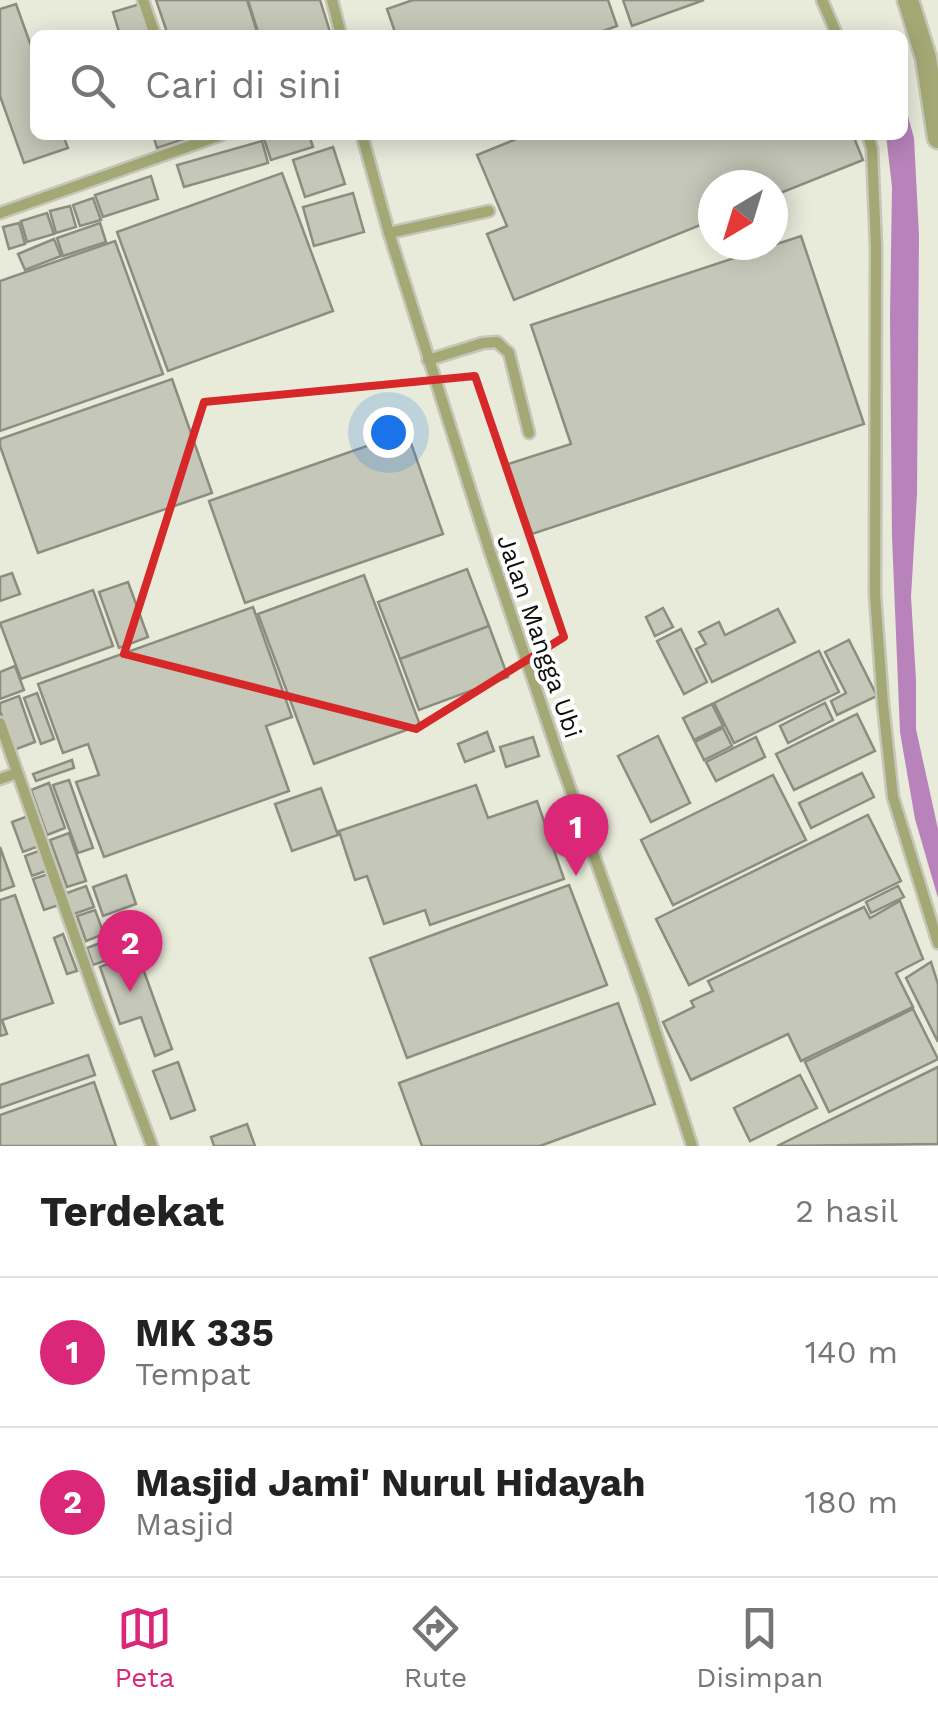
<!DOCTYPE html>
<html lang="id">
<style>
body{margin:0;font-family:"Work Sans",sans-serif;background:#f6f6f6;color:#222}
.compass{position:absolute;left:698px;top:170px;width:90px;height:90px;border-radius:50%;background:#fff;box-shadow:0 5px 25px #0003;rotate:218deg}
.you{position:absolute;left:388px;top:432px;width:35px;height:35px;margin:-25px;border:8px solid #fff;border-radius:50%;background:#1a73e8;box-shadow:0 0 0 15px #1a73e833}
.badge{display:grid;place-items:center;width:65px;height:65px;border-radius:50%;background:#db2777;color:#fff;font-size:32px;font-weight:700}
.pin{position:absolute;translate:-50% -82px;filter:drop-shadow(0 2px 5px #0008)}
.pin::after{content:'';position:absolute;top:52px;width:35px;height:30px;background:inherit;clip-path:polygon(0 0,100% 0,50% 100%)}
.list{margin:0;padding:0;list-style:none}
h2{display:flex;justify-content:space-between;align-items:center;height:130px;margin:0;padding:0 40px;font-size:42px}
h2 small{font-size:32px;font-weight:400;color:#767676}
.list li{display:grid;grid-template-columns:65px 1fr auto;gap:30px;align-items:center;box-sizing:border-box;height:150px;padding:0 40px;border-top:2px solid #e0e0e0}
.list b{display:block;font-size:38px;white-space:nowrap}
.list p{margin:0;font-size:32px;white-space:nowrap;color:#767676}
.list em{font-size:32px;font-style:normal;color:#767676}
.icon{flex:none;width:55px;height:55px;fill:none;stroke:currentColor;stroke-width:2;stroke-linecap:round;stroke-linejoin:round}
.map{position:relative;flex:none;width:938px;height:1146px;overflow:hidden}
.search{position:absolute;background:#fff;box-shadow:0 5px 25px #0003;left:30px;right:30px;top:30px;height:110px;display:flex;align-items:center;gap:25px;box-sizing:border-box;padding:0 35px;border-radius:15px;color:#767676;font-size:38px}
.sheet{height:430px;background:#fff}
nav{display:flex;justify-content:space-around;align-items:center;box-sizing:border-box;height:140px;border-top:2px solid #e0e0e0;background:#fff;font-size:28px;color:#767676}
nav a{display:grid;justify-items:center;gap:5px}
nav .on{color:#db2777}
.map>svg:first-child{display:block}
.water{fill:#b883ba}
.building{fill:#c5c7b8;stroke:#8b8d7f;stroke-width:2.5}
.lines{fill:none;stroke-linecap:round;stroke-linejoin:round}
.lane-casing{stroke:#c5c7b9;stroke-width:15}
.street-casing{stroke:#c5c7b9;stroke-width:25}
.lane{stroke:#a3a874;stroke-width:10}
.street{stroke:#a3a874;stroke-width:20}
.marked{fill:none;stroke:#d62828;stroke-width:8;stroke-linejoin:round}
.labels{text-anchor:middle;stroke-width:8;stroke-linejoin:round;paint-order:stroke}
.street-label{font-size:25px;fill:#0d0e09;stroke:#fff}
</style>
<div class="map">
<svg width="938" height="1146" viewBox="0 0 938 1146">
<rect width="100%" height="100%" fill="#e8eada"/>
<path class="water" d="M 903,98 L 914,138 L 919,235 L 917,494 L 911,597 L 916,680 L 916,729 L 938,829 L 938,898 L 915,819 L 900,732 L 892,536 L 890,318 L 892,187 L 886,135 L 903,135 Z"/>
<g class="building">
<path d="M 156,0 L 247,0 L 258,35 L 168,35 Z"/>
<path d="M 248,0 L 320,0 L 331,35 L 259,35 Z"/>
<path d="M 413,0 L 608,0 L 617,26 L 592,35 L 396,35 L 387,9 Z"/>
<path d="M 623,0 L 704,0 L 632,26 Z"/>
<path d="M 16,4 L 35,57 L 35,135 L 63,135 L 68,148 L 24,163 L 0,96 L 0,9 Z"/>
<path d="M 140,4 L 149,30 L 133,35 L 120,35 L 113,12 Z"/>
<path d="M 153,135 L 186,135 L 187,138 L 157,148 Z"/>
<path d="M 279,135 L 309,135 L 313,147 L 271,160 L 264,139 Z"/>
<path d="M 526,135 L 853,135 L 863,160 L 773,196 L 773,185 L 713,185 L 713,220 L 514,300 L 487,234 L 507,226 L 477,155 Z"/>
<path d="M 262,141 L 268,163 L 184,187 L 177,165 Z"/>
<path d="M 333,147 L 345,184 L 305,197 L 293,160 Z"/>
<path d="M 282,173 L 333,311 L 168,371 L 117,232 Z"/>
<path d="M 151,176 L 158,199 L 103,217 L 95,195 Z"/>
<path d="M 353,193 L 364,232 L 314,246 L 303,207 Z"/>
<path d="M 93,198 L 101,220 L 80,226 L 73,205 Z"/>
<path d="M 70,206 L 76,227 L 56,233 L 50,211 Z"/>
<path d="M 47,213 L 54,234 L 27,242 L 21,221 Z"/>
<path d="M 19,223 L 25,244 L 9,249 L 3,227 Z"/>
<path d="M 100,223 L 106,242 L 63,256 L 57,238 Z"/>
<path d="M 801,236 L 864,424 L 532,534 L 508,464 L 571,444 L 531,325 Z"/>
<path d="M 54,239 L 61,256 L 25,270 L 18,254 Z"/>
<path d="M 115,241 L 163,374 L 0,431 L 0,281 Z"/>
<path d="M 172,379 L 212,493 L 38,553 L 0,446 L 0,439 Z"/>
<path d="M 407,432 L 443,534 L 245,603 L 209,501 Z"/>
<path d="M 467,569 L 489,626 L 400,659 L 378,602 Z"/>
<path d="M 12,573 L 20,594 L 0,601 L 0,577 Z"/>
<path d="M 364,575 L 420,725 L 314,764 L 258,614 Z"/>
<path d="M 128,582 L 148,637 L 119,648 L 99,592 Z"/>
<path d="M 93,590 L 113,646 L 21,679 L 0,623 Z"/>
<path d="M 253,607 L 292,717 L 266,726 L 289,791 L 104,857 L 76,782 L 99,775 L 88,744 L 63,753 L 38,684 Z"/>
<path d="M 663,608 L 673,627 L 655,636 L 646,617 Z"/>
<path d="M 778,609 L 795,642 L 712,682 L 696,649 L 706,644 L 699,632 L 719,622 L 725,635 Z"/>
<path d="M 489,626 L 508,677 L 419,710 L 400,659 Z"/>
<path d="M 681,629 L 707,682 L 684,694 L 657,641 Z"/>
<path d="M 849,640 L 877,696 L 837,715 L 831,701 L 846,693 L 825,652 Z"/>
<path d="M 819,651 L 839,692 L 734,743 L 714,703 Z"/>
<path d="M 15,666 L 24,690 L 0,699 L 0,672 Z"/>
<path d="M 37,693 L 54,739 L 41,744 L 24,698 Z"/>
<path d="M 19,696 L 35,742 L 14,750 L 0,711 L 0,703 Z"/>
<path d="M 825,703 L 833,720 L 788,743 L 780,726 Z"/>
<path d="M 712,704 L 723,726 L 694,740 L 683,718 Z"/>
<path d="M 857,714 L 875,751 L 794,790 L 776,754 Z"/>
<path d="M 723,728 L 732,746 L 704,760 L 695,742 Z"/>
<path d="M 487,732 L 494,751 L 465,762 L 458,744 Z"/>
<path d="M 658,736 L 690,803 L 651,822 L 618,756 Z"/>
<path d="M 533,737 L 539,756 L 506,767 L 500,747 Z"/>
<path d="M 756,737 L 765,757 L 716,781 L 706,762 Z"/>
<path d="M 72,760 L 74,768 L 36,781 L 33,774 Z"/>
<path d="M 862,773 L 874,797 L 811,828 L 799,803 Z"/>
<path d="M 773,775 L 806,840 L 673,905 L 641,840 Z"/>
<path d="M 69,780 L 93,848 L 78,853 L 53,785 Z"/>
<path d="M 49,783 L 65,828 L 47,835 L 31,790 Z"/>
<path d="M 476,785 L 488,818 L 537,801 L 564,879 L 430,925 L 425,910 L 384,924 L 367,876 L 355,880 L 339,831 Z"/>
<path d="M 321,788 L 338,835 L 292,851 L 275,804 Z"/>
<path d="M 868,815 L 901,881 L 689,985 L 656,919 Z"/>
<path d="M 28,816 L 39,846 L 23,852 L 12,822 Z"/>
<path d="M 69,833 L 86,881 L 67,887 L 50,840 Z"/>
<path d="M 0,847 L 14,886 L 0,891 Z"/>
<path d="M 44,849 L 51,869 L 32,876 L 25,856 Z"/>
<path d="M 51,873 L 62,904 L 44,910 L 33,879 Z"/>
<path d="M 126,875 L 136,904 L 103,916 L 93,887 Z"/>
<path d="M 569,885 L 607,985 L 407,1058 L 370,958 Z"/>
<path d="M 86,886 L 94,907 L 71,915 L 64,894 Z"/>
<path d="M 898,886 L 904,897 L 871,913 L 866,902 Z"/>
<path d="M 15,895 L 53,1003 L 2,1020 L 7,1034 L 0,1036 L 0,900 Z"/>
<path d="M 900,901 L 923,959 L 896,973 L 913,1007 L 801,1061 L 788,1034 L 691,1080 L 663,1022 L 694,1007 L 691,1001 L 713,991 L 708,981 L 864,907 L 870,918 Z"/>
<path d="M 95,910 L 104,934 L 86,941 L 77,916 Z"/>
<path d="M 63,934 L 77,971 L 67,974 L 54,938 Z"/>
<path d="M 121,935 L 127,953 L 93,965 L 87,948 Z"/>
<path d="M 137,952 L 172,1049 L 155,1056 L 141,1017 L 120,1024 L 100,967 Z"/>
<path d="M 931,962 L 938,984 L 938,1042 L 906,978 Z"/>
<path d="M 618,1003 L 655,1104 L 540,1146 L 422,1146 L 399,1083 Z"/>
<path d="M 913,1009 L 938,1059 L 829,1112 L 805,1062 Z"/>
<path d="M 88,1055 L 95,1075 L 0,1108 L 0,1085 Z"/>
<path d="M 178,1062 L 195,1110 L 171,1119 L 153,1071 Z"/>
<path d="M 938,1067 L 938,1144 L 777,1146 Z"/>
<path d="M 800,1075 L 817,1108 L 750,1141 L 734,1108 Z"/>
<path d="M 94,1082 L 116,1146 L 0,1146 L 0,1115 Z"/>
<path d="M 247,1124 L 255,1146 L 214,1146 L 211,1137 Z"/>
</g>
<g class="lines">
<g class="lane-casing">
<g id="lane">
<path d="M 143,0 L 155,35"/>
<path d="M 332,0 L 341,35"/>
<path d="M 822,0 L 837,35"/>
<path d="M 362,135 L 389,233 L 490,552 L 560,760 L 643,993 L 692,1146"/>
<path d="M 868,135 L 872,149 L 876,246 L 875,595 L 883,704 L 893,797 L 938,943"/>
<path d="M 0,213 L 221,135"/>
<path d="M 389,233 L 489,211"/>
<path d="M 428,360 L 483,343 L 497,342 L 509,353 L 529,433"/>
<path d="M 0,723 L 99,1005 L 152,1146"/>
<path d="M 0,779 L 17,773"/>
</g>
</g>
<g class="street-casing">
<path id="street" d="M 908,0 L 926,58 L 938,138"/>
</g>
<use href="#lane" class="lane"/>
<use href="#street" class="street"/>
</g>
<path class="marked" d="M 475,376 L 564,637 L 416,729 L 124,654 L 204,402 Z"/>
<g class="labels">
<g class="street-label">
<text transform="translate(540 636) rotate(71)" y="9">Jalan Mangga Ubi</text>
</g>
</g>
</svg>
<svg class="compass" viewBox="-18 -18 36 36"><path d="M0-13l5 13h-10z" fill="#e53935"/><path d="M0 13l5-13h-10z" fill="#767676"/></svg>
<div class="you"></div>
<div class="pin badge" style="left:576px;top:876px">1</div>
<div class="pin badge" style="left:130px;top:992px">2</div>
<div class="search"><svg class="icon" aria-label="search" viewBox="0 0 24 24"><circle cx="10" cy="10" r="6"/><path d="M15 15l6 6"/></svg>Cari di sini</div>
</div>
<section class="sheet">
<h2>Terdekat<small>2 hasil</small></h2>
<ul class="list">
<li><span class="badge">1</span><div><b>MK 335</b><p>Tempat</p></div><em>140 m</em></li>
<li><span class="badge">2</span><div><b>Masjid Jami' Nurul Hidayah</b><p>Masjid</p></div><em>180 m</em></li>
</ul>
</section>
<nav>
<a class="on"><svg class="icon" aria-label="map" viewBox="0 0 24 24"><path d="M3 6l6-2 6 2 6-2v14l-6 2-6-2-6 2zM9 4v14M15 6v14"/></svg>Peta</a>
<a><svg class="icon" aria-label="directions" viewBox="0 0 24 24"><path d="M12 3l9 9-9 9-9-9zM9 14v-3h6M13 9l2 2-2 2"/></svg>Rute</a>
<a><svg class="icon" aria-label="saved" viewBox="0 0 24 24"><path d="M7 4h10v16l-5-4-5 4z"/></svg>Disimpan</a>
</nav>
